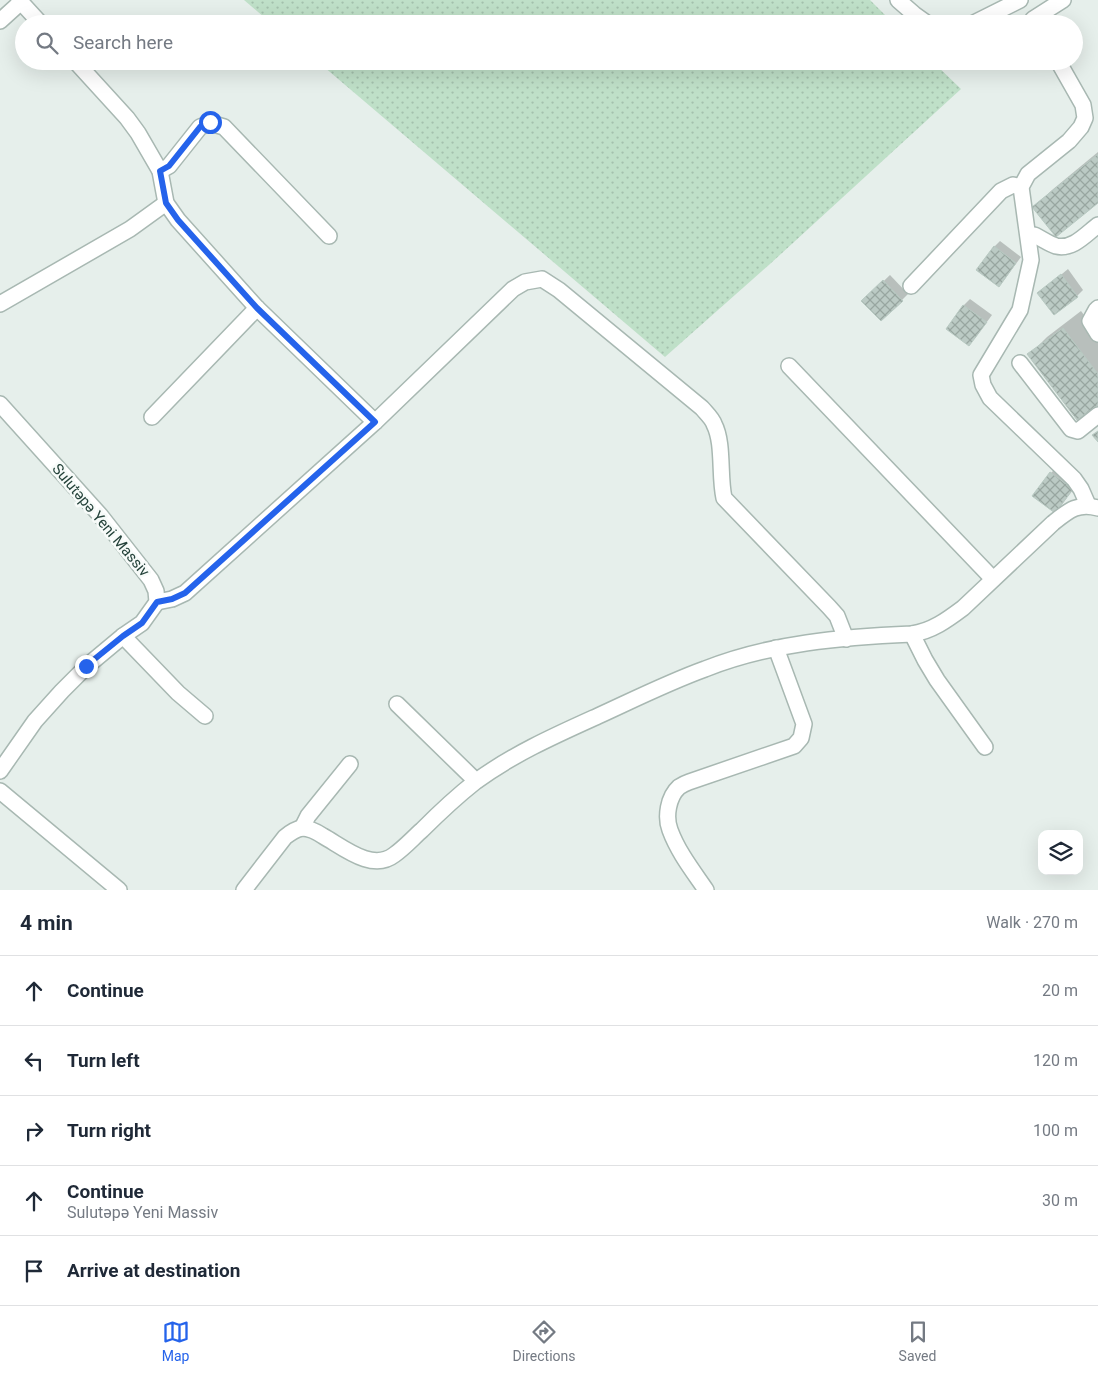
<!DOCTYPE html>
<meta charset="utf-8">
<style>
body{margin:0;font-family:Roboto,sans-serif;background:#f2f2f3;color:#1f2937}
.controls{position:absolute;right:15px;bottom:15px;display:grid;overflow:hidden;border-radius:10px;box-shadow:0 5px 20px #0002}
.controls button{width:45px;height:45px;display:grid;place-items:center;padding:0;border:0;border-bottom:1px solid #e0e1e3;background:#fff;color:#1f2937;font:25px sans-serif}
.stop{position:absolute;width:15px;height:15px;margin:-11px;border:4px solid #2563eb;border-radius:50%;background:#fff}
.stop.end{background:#2563eb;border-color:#fff;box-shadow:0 1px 5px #0008}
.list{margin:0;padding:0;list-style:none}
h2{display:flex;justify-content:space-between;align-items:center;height:65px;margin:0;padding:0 20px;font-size:21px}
h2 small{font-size:16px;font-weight:400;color:#747a83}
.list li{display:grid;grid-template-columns:32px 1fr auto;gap:15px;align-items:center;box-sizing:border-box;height:70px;padding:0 20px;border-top:1px solid #e0e1e3}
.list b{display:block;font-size:19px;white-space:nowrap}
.list p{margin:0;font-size:16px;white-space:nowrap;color:#747a83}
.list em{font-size:16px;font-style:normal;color:#747a83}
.icon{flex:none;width:28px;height:28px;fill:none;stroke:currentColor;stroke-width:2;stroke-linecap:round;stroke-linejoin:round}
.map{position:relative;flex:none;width:1098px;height:890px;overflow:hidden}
.search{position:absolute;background:#fff;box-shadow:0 5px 20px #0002;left:15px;right:15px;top:15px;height:55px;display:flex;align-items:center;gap:12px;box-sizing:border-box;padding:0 18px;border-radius:28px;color:#747a83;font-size:19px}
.sheet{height:415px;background:#fff}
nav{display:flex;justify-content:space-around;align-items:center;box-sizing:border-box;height:70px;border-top:1px solid #e0e1e3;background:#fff;font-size:14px;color:#747a83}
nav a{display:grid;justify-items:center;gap:2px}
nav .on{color:#2563eb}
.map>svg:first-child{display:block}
.grass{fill:url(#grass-dots)}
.shadow{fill:#0003}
.building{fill:url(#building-cross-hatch);stroke:#b8c9c2}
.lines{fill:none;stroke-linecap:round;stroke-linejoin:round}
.minor-casing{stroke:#a8b8b2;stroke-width:18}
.minor{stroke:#fff;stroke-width:15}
.route{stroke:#2563eb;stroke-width:6}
.labels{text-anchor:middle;stroke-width:5;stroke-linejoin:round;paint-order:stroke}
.street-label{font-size:15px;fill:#24423a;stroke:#f7fbf9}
</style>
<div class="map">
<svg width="1098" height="890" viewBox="0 0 1098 890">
<defs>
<pattern id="grass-dots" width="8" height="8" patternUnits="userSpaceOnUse" patternTransform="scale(1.25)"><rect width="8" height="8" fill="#bfe0c8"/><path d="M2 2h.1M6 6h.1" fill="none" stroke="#a4c1ad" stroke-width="1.8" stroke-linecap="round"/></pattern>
<pattern id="building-cross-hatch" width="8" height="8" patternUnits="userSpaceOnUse" patternTransform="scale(1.25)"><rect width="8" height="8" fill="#bbcac4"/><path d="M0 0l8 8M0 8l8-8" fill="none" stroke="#98a6a0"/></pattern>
</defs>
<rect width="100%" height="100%" fill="#e6efeb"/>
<g class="grass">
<path d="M 244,0 L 870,0 L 894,24 L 272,24 Z"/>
<path d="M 317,61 L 932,61 L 961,89 L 770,264 L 665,357 Z"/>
</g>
<g class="shadow">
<path d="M 1098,152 L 1098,201 L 1034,207 L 1052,190 Z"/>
<path d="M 1000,241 L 1021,257 L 1004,280 L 998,286 L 994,247 Z"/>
<path d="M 1068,269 L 1083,290 L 1077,296 L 1039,293 Z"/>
<path d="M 890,275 L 908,294 L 902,300 L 863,301 Z"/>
<path d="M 970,299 L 992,315 L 975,338 L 948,329 L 964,305 Z"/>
<path d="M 1081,311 L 1098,334 L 1098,403 L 1029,355 L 1047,337 Z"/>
<path d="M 1057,467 L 1078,483 L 1061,506 L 1055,512 L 1051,473 Z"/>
</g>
<g class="building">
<path d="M 1098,154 L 1098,203 L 1056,237 L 1032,207 Z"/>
<path d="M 994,246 L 1016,263 L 999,287 L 976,270 Z"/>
<path d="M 1061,274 L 1078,297 L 1054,315 L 1037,293 Z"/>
<path d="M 883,280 L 903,301 L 881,321 L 861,301 Z"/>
<path d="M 963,305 L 987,322 L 969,346 L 946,329 Z"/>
<path d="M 1063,328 L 1098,374 L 1098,405 L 1077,420 L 1027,354 Z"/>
<path d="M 1098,431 L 1098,442 L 1092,435 Z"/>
<path d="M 1050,472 L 1073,489 L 1055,513 L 1032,496 Z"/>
</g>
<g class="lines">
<g class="minor-casing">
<g id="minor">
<path d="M 19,0 L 41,24"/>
<path d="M 898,0 L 914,14 L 928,24"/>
<path d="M 1033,19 L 1063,0"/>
<path d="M 0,21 L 21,2"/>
<path d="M 972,24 L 1020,0"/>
<path d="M 75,61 L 127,118 L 138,133 L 160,171 L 166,203 L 178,220 L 257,308 L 375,422"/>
<path d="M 1058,61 L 1083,105 L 1085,118 L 1081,127 L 1069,141 L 1028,174 L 1021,187 L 1031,260 L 1020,310 L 981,375 L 983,385 L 990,398 L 1074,479 L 1081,489 L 1088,505"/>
<path d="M 160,171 L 169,166 L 200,127 L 210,123 L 224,127 L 329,236"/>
<path d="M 1034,235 C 1041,238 1049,244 1056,246 C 1073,250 1086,234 1098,225"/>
<path d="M 911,286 L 1001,191 L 1013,185 L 1021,187"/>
<path d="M 0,304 L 130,229 L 166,203"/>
<path d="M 1098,308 L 1096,310 L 1090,321 L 1098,334"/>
<path d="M 1020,363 L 1071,429 L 1078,431 L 1098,415"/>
<path d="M 789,366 L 993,579"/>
<path d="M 0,404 L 100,515 L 151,580 L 156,591 L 157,602 L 142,623 L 123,636 L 87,666 L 62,691 L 35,721 L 0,771"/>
<path d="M 152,417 L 257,308"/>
<path d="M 157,602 L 172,599 L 185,593 L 375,422 L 513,289 L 525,282 L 542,279 L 559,290 L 702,408 C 706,413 712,418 714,424 C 724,443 719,476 724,498 L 829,607 L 837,616 L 846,639"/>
<path d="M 912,634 L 925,660 L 937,680 L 985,747"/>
<path d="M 123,636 L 178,693 L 205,716"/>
<path d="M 397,704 L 476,781"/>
<path d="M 0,791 L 119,890"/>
<path d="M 302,828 L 308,816 L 350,764"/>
<path d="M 244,890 L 285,837 C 290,833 296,829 302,828 C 309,828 317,832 323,836 C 343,847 372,872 394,855 C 404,848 413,838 422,830 C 439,813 456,797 475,782 C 513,754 556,735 598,716 C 633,700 669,682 705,669 C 770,643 843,637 912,634 C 932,631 947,620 963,608 L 1053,523 C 1068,511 1078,502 1098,508"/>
<path d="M 706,890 C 693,871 678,852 670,830 C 665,817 668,797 679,787 C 682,785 686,783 689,782 L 794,746 L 801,738 L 804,724 L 776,648"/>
</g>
</g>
<use href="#minor" class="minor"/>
</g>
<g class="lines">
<path class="route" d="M 86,666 L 123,636 L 142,623 L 157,602 L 172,599 L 185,593 L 375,422 L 257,308 L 178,220 L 166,203 L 160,171 L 169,166 L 200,127 L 210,122"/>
</g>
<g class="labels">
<g class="street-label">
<text transform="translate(101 520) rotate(50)" y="5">Sulutəpə Yeni Massiv</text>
</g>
</g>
</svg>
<div class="controls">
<button><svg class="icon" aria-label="layers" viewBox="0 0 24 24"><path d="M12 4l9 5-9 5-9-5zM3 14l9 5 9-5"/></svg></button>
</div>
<div class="stop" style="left:210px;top:122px"></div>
<div class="stop end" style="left:86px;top:666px"></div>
<div class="search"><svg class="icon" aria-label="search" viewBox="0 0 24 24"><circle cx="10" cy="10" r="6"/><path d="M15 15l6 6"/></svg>Search here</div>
</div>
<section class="sheet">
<h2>4 min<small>Walk · 270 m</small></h2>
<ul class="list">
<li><svg class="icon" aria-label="ahead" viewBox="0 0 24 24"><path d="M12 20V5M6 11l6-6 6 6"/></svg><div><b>Continue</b></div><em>20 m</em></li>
<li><svg class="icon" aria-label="left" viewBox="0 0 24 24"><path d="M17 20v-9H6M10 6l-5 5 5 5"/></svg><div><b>Turn left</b></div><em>120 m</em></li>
<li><svg class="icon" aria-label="right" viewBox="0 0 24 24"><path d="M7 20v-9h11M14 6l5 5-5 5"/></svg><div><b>Turn right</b></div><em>100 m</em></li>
<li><svg class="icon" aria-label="ahead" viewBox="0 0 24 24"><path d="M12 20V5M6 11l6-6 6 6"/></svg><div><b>Continue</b><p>Sulutəpə Yeni Massiv</p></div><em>30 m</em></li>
<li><svg class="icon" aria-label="arrive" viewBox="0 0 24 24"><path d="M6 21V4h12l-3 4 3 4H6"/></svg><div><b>Arrive at destination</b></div></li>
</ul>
</section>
<nav>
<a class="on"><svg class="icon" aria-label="map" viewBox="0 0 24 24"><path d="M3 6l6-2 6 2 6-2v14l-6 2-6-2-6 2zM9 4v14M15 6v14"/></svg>Map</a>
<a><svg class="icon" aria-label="directions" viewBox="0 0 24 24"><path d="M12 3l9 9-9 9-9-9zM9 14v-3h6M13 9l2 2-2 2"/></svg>Directions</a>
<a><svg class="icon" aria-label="saved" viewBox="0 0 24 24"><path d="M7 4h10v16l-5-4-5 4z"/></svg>Saved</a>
</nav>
